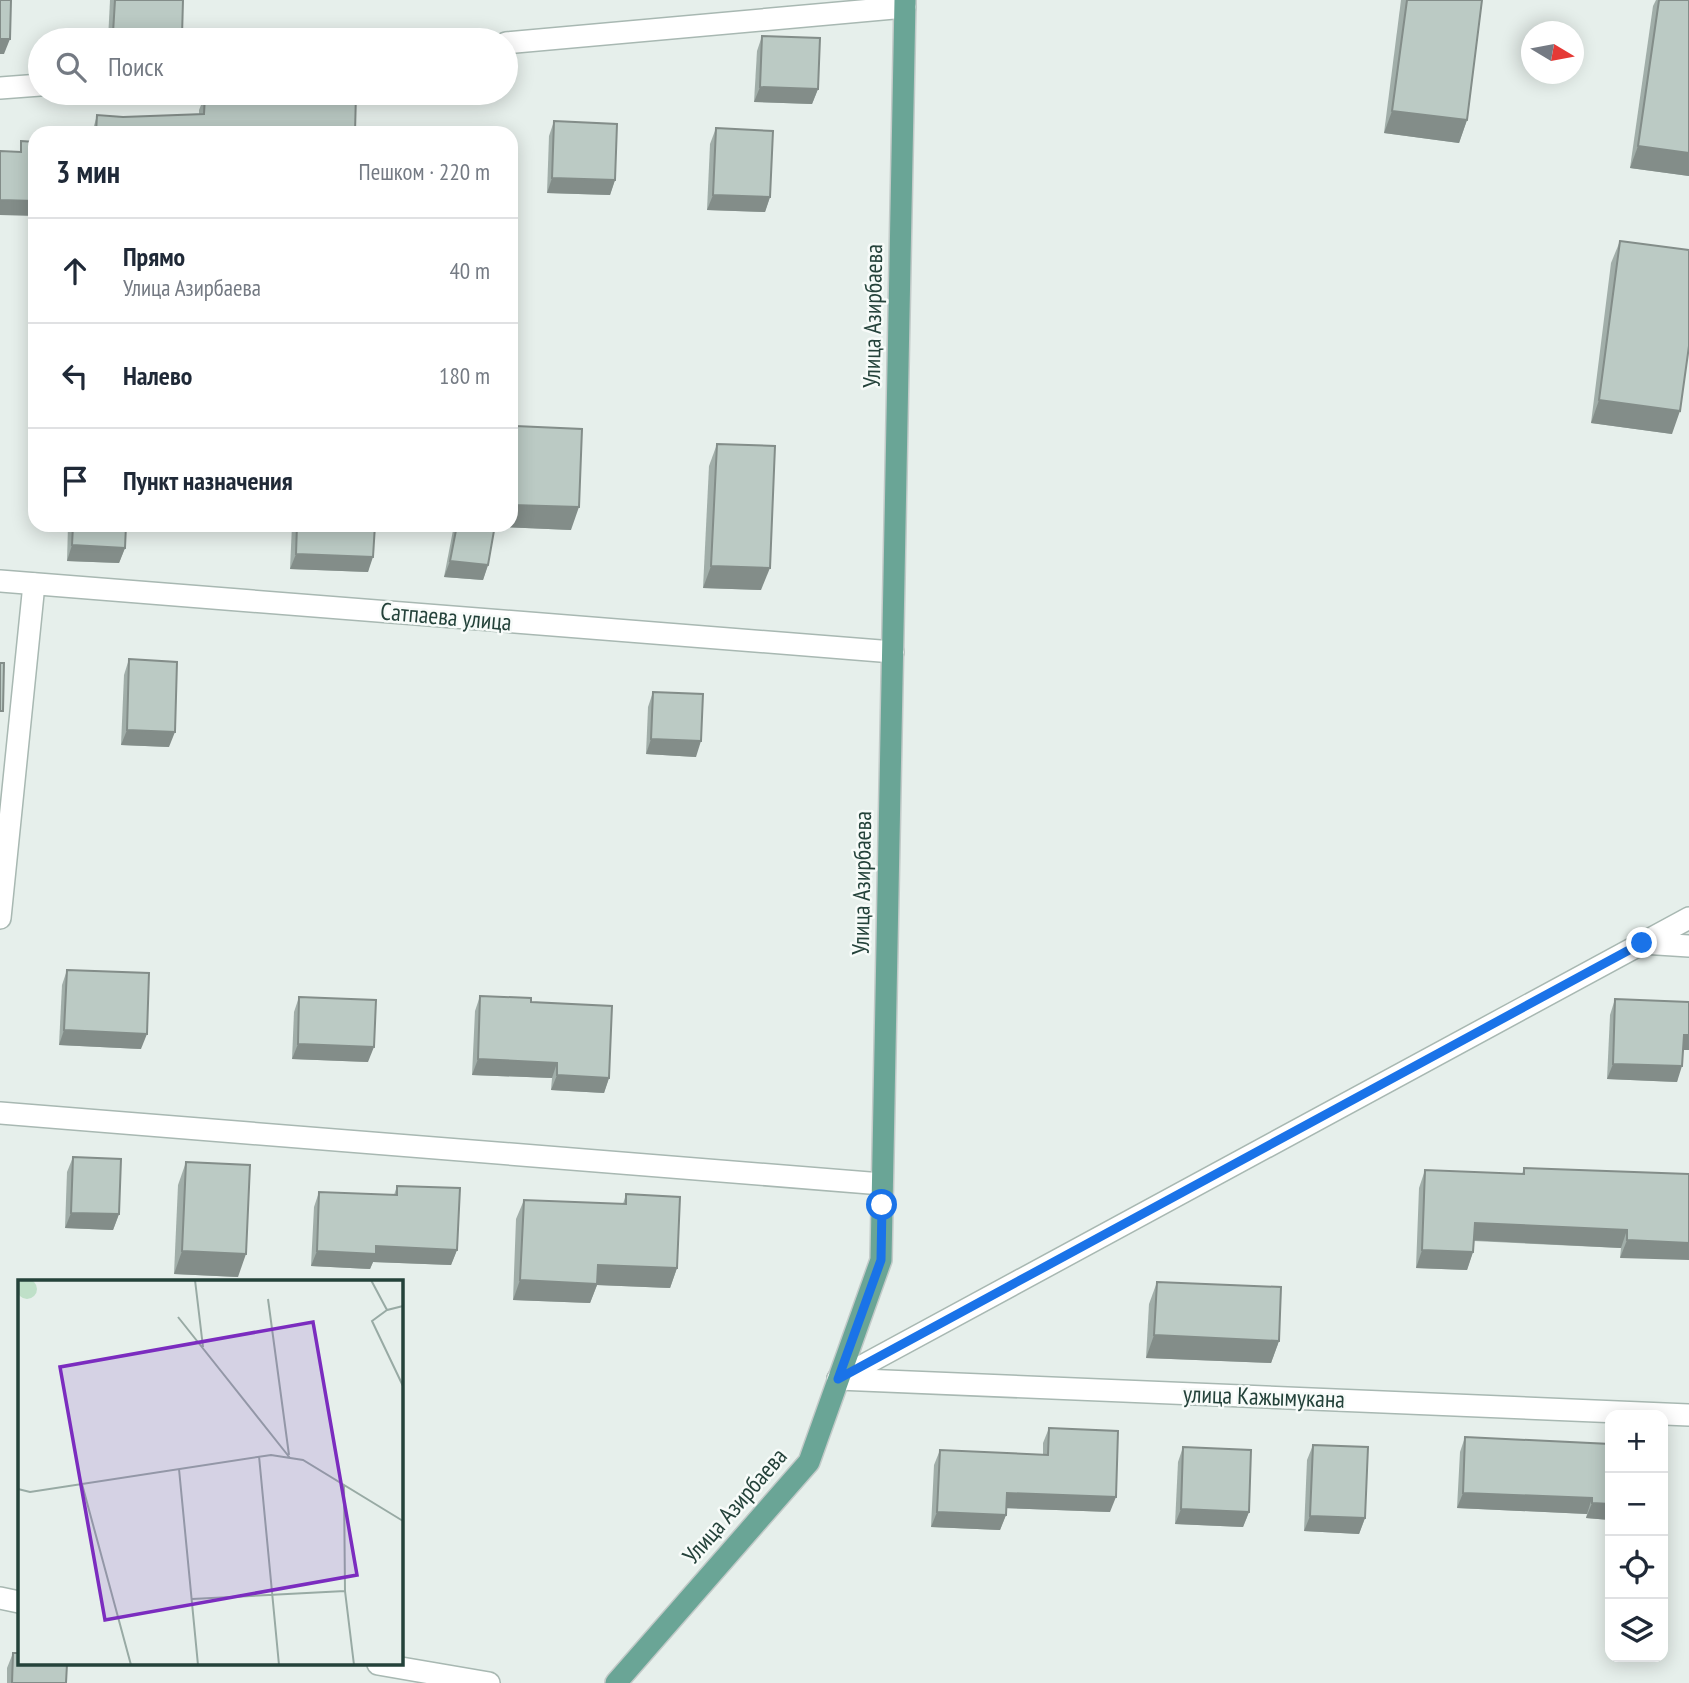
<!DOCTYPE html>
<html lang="ru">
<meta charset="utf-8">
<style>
body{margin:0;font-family:"PT Sans Narrow",sans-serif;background:#f2f2f3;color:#1f2937}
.controls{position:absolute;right:21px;bottom:21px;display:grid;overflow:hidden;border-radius:14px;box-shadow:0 4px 18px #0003}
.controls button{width:63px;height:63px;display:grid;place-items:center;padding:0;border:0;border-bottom:2px solid #e0e1e3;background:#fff;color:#1f2937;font:35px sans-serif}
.compass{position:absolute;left:1521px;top:21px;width:63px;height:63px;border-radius:50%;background:#fff;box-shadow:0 4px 18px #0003;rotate:100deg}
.stop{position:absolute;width:21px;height:21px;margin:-16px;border:5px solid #1a73e8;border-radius:50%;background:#fff}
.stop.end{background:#1a73e8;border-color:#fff;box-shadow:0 2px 7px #0008}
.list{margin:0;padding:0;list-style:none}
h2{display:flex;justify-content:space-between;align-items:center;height:91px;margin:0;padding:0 28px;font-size:30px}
h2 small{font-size:23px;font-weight:400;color:#747a83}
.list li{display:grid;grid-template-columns:46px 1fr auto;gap:21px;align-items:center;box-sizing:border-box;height:105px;padding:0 28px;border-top:2px solid #e0e1e3}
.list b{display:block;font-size:26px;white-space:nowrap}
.list p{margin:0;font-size:23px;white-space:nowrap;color:#747a83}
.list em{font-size:23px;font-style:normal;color:#747a83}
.icon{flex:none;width:38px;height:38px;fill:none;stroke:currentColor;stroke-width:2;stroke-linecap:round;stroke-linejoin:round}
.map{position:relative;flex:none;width:1689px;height:1683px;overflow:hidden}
.search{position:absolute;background:#fff;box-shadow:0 4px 18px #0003;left:28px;top:28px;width:490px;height:77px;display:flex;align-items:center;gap:18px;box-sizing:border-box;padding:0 24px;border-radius:38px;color:#747a83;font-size:26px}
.panel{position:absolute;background:#fff;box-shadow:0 4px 18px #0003;left:28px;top:126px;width:490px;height:406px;border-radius:21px}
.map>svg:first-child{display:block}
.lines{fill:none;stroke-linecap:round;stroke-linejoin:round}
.street-casing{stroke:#a8b8b2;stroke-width:24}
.primary-casing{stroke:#c2cac8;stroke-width:24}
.street{stroke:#fff;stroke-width:21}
.primary{stroke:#6aa596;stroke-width:21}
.wall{fill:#a1aea9}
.shaded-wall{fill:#838d89}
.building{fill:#bbcac4;stroke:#838d89;stroke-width:2}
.route{stroke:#1a73e8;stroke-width:9}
.labels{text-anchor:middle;stroke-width:5;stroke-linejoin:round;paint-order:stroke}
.street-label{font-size:24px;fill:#24423a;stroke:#f7fbf9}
.inset-road{fill:none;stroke:#98aaa4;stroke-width:2}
.view{fill:#7b2cbf;fill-opacity:0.15;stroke:#7b2cbf;stroke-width:3.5}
.inset-edge{fill:none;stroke:#24423a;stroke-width:3.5}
</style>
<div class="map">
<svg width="1689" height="1683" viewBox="0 0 1689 1683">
<rect width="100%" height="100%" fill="#e6efeb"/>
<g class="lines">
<g class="street-casing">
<g id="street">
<path d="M 506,43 L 905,7"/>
<path d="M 0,88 L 40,85"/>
<path d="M 0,581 L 893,652"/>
<path d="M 0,918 L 34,584"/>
<path d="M 1642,943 L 1689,946"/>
<path d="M 0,1113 L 882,1184"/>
<path d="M 838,1379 L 1689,918"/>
<path d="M 838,1379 L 1689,1415"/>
<path d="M 0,1598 L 19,1602"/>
<path d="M 378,1664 L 489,1683"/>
</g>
</g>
<g class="primary-casing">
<path id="primary" d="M 616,1683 L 809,1462 L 881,1260 L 905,0"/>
</g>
<use href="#street" class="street"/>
<use href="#primary" class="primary"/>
</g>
<g class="wall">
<path d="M 110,0 L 183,0 L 182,36 L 181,40 L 108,40 Z"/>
<path d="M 1401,0 L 1482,0 L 1467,120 L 1459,143 L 1384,133 Z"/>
<path d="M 1656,0 L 1689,0 L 1689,176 L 1630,168 L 1653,6 Z"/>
<path d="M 762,36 L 818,89 L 812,104 L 754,102 L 757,51 Z"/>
<path d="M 300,93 L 356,93 L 355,133 L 92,133 L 97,115 L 123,117 L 199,114 L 199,110 L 205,95 L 299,99 Z"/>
<path d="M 554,121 L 615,180 L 610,195 L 547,193 L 549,136 Z"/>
<path d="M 716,128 L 770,197 L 765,212 L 707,210 L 710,144 Z"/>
<path d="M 1620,241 L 1672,434 L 1591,423 L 1611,263 Z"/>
<path d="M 515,426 L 571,530 L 504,527 L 504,525 L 511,525 L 511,438 Z"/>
<path d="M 717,444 L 761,590 L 703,588 L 709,466 Z"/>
<path d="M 68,525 L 126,525 L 125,548 L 119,563 L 67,561 Z"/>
<path d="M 292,525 L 375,525 L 368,572 L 290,569 Z"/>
<path d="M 454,525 L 495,525 L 488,565 L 483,580 L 444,577 Z"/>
<path d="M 129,659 L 169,747 L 121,745 L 124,675 Z"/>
<path d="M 653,692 L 696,757 L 646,754 L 648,707 Z"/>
<path d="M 67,970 L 141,1049 L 59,1045 L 62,985 Z"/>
<path d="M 480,996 L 531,1002 L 609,1078 L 604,1093 L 551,1090 L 552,1078 L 472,1075 L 475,1011 Z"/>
<path d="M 299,997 L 368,1062 L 292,1059 L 294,1012 Z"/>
<path d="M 1615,999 L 1683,1050 L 1677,1082 L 1607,1079 L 1610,1015 Z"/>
<path d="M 73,1157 L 119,1214 L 113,1230 L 65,1228 L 67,1172 Z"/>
<path d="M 186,1162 L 238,1277 L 174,1274 L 178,1185 Z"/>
<path d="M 1524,1168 L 1689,1174 L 1620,1258 L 1621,1248 L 1474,1241 L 1473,1252 L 1467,1270 L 1416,1268 L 1419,1188 L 1425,1170 L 1522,1174 Z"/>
<path d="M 397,1186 L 457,1250 L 451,1265 L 373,1262 L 370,1269 L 311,1266 L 314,1207 L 319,1192 L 394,1195 Z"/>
<path d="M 626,1194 L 677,1268 L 670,1288 L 597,1285 L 590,1303 L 513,1300 L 516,1219 L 524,1200 L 623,1204 Z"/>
<path d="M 1157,1282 L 1279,1341 L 1271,1363 L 1146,1358 L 1149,1304 Z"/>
<path d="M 1049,1428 L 1110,1512 L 1006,1508 L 1006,1515 L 1000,1530 L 931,1527 L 934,1465 L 940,1450 L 1043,1455 L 1043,1443 Z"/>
<path d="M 1465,1437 L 1610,1444 L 1610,1520 L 1586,1518 L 1587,1514 L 1457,1508 L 1460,1452 Z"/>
<path d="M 1313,1445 L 1365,1518 L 1359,1534 L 1304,1531 L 1307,1460 Z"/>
<path d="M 1183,1447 L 1249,1512 L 1243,1527 L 1175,1524 L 1178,1462 Z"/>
<path d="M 13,1653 L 66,1683 L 7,1683 L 7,1668 Z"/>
</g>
<g class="shaded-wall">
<path d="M 113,33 L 182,36 L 181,40 L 111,40 Z"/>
<path d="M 0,39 L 10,39 L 4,54 L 0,54 Z"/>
<path d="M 760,87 L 818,89 L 812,104 L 754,102 Z"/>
<path d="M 1392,111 L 1467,120 L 1459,143 L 1384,133 Z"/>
<path d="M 1638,146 L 1689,153 L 1689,176 L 1630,168 Z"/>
<path d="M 552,178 L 615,180 L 610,195 L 547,193 Z"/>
<path d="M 713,195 L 770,197 L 765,212 L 707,210 Z"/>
<path d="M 0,200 L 35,201 L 35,216 L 0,215 Z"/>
<path d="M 1599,400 L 1680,411 L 1672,434 L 1591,423 Z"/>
<path d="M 512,505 L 579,507 L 571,530 L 504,527 L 505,525 L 511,525 L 511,509 Z"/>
<path d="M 72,545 L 125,548 L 119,563 L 67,561 Z"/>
<path d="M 296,554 L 373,557 L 368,572 L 290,569 Z"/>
<path d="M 450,561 L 488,565 L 483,580 L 444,577 Z"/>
<path d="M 711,566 L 770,568 L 761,590 L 703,588 Z"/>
<path d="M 127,730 L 175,732 L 169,747 L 121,745 Z"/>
<path d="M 651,739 L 701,741 L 696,757 L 646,754 Z"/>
<path d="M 64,1030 L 147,1034 L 141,1049 L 59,1045 Z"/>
<path d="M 1684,1035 L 1689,1035 L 1689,1050 L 1678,1050 Z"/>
<path d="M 298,1044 L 374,1047 L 368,1062 L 292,1059 Z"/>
<path d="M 478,1059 L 557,1063 L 552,1078 L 472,1075 Z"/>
<path d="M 1613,1064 L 1682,1066 L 1677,1082 L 1607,1079 Z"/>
<path d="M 557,1075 L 609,1078 L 604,1093 L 551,1090 Z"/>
<path d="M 71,1213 L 119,1214 L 113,1230 L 65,1228 Z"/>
<path d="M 1475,1223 L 1627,1230 L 1621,1248 L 1468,1240 Z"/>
<path d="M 1627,1240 L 1689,1243 L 1689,1260 L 1620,1258 Z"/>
<path d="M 376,1246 L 457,1250 L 451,1265 L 373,1262 L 370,1269 L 311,1266 L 317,1251 Z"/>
<path d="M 1422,1250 L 1473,1252 L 1467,1270 L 1416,1268 Z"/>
<path d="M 182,1251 L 246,1254 L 238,1277 L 174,1274 Z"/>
<path d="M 598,1265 L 677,1268 L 670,1288 L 597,1285 L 590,1303 L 513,1300 L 520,1280 Z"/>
<path d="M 1154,1335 L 1279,1341 L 1271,1363 L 1146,1358 Z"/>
<path d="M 1007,1493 L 1116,1497 L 1110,1512 L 1001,1508 Z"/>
<path d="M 1463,1493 L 1592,1498 L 1587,1514 L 1457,1508 Z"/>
<path d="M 1592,1503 L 1610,1504 L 1610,1520 L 1586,1518 Z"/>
<path d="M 1181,1509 L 1249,1512 L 1243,1527 L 1175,1524 Z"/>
<path d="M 937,1512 L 1006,1515 L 1000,1530 L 931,1527 Z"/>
<path d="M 1310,1516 L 1365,1518 L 1359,1534 L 1304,1531 Z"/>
</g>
<g class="building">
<path d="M 0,0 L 11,0 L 10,39 L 0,39 Z"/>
<path d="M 115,0 L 183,0 L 182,36 L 113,33 Z"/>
<path d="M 1407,0 L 1482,0 L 1467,120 L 1392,111 Z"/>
<path d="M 1659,0 L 1689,0 L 1689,153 L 1638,146 Z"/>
<path d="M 762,36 L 820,38 L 818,89 L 760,87 Z"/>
<path d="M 305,93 L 356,93 L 355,133 L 96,133 L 97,115 L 123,117 L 204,114 L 205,95 L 304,99 Z"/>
<path d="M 554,121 L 617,124 L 615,180 L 552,178 Z"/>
<path d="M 716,128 L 773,131 L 770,197 L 713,195 Z"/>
<path d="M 21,141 L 35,142 L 35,201 L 0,200 L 0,151 L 21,152 Z"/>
<path d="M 1620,241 L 1689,250 L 1689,346 L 1680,411 L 1599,400 Z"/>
<path d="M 515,426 L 582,429 L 579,507 L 512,505 Z"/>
<path d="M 717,444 L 775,446 L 770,568 L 711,566 Z"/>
<path d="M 73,525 L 126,525 L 125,548 L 72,545 Z"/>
<path d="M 297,525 L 375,525 L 373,557 L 296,554 Z"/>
<path d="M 457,525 L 495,525 L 488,565 L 450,561 Z"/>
<path d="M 129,659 L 177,662 L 175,732 L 127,730 Z"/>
<path d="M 0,663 L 4,663 L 3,711 L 0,711 Z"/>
<path d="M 653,692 L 703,694 L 701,741 L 651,739 Z"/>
<path d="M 67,970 L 149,973 L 147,1034 L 64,1030 Z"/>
<path d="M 480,996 L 531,998 L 531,1002 L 612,1006 L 609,1078 L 557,1075 L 557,1063 L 478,1059 Z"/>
<path d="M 299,997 L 376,1000 L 374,1047 L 298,1044 Z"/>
<path d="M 1615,999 L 1689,1002 L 1689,1035 L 1684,1035 L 1682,1066 L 1613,1064 Z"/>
<path d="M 73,1157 L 121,1159 L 119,1214 L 71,1213 Z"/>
<path d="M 186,1162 L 250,1165 L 246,1254 L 182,1251 Z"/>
<path d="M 1524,1168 L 1689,1174 L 1689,1243 L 1627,1240 L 1627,1230 L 1475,1223 L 1473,1252 L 1422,1250 L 1425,1170 L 1524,1174 Z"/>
<path d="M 397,1186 L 460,1188 L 457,1250 L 376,1246 L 376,1254 L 317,1251 L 319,1192 L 397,1195 Z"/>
<path d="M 626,1194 L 680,1197 L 677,1268 L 598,1265 L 597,1284 L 520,1280 L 524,1200 L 626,1204 Z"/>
<path d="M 1157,1282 L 1281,1287 L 1279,1341 L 1154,1335 Z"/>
<path d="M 1049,1428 L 1118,1431 L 1116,1497 L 1007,1493 L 1006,1515 L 937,1512 L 940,1450 L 1048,1455 Z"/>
<path d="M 1465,1437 L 1610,1444 L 1610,1504 L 1592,1503 L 1592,1498 L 1463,1493 Z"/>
<path d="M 1313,1445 L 1368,1447 L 1365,1518 L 1310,1516 Z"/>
<path d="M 1183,1447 L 1251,1450 L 1249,1512 L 1181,1509 Z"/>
<path d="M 13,1653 L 19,1653 L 19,1664 L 67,1664 L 66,1683 L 12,1683 Z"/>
</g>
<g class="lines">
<path class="route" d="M 882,1205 L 881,1260 L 838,1379 L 1642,943"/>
</g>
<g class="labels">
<g class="street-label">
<text transform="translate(873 316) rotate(-89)" y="8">Улица Азирбаева</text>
<text transform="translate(446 617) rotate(5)" y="8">Сатпаева улица</text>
<text transform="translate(862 883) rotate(-89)" y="8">Улица Азирбаева</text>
<text transform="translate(1264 1397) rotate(2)" y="8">улица Кажымукана</text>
<text transform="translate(735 1506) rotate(-49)" y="8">Улица Азирбаева</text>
</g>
</g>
<g transform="translate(18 1280)">
<rect width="385" height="385" fill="#e6efeb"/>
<path d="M-1 9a10 10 0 1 1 20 0a10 10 0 1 1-20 0Z" fill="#bfe0c8"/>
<path class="inset-road" d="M 177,0 L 185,67M 353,0 L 369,30 L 385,26M 250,19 L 271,175M 369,30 L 354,41 L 385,106M 160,37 L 272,178M 241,176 L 261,385M 161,189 L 180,385M 64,204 L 113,385M 326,205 L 327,311 L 336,385M 0,209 L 12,212 L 253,175 L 285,180 L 385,241M 174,319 L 327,311"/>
<path class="view" d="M 295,42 L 339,295 L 87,340 L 42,87 Z"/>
<rect width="385" height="385" class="inset-edge"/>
</g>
</svg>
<div class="controls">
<button>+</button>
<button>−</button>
<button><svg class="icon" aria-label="locate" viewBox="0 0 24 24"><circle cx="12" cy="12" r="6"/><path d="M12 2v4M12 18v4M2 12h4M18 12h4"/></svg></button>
<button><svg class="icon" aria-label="layers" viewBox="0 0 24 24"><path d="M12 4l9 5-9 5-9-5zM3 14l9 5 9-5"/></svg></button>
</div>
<svg class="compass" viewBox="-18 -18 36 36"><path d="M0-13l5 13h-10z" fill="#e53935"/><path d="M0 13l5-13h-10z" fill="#747a83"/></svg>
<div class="stop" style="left:882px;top:1205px"></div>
<div class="stop end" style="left:1642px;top:943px"></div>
<div class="search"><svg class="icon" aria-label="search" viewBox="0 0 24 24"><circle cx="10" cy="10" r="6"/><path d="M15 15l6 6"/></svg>Поиск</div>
<section class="panel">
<h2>3 мин<small>Пешком · 220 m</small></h2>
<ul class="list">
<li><svg class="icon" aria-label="ahead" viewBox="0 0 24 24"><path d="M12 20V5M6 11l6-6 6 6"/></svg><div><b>Прямо</b><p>Улица Азирбаева</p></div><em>40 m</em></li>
<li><svg class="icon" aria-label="left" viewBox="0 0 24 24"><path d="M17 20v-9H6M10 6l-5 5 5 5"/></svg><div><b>Налево</b></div><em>180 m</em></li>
<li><svg class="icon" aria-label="arrive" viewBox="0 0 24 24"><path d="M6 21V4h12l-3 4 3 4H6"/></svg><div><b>Пункт назначения</b></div></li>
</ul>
</section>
</div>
